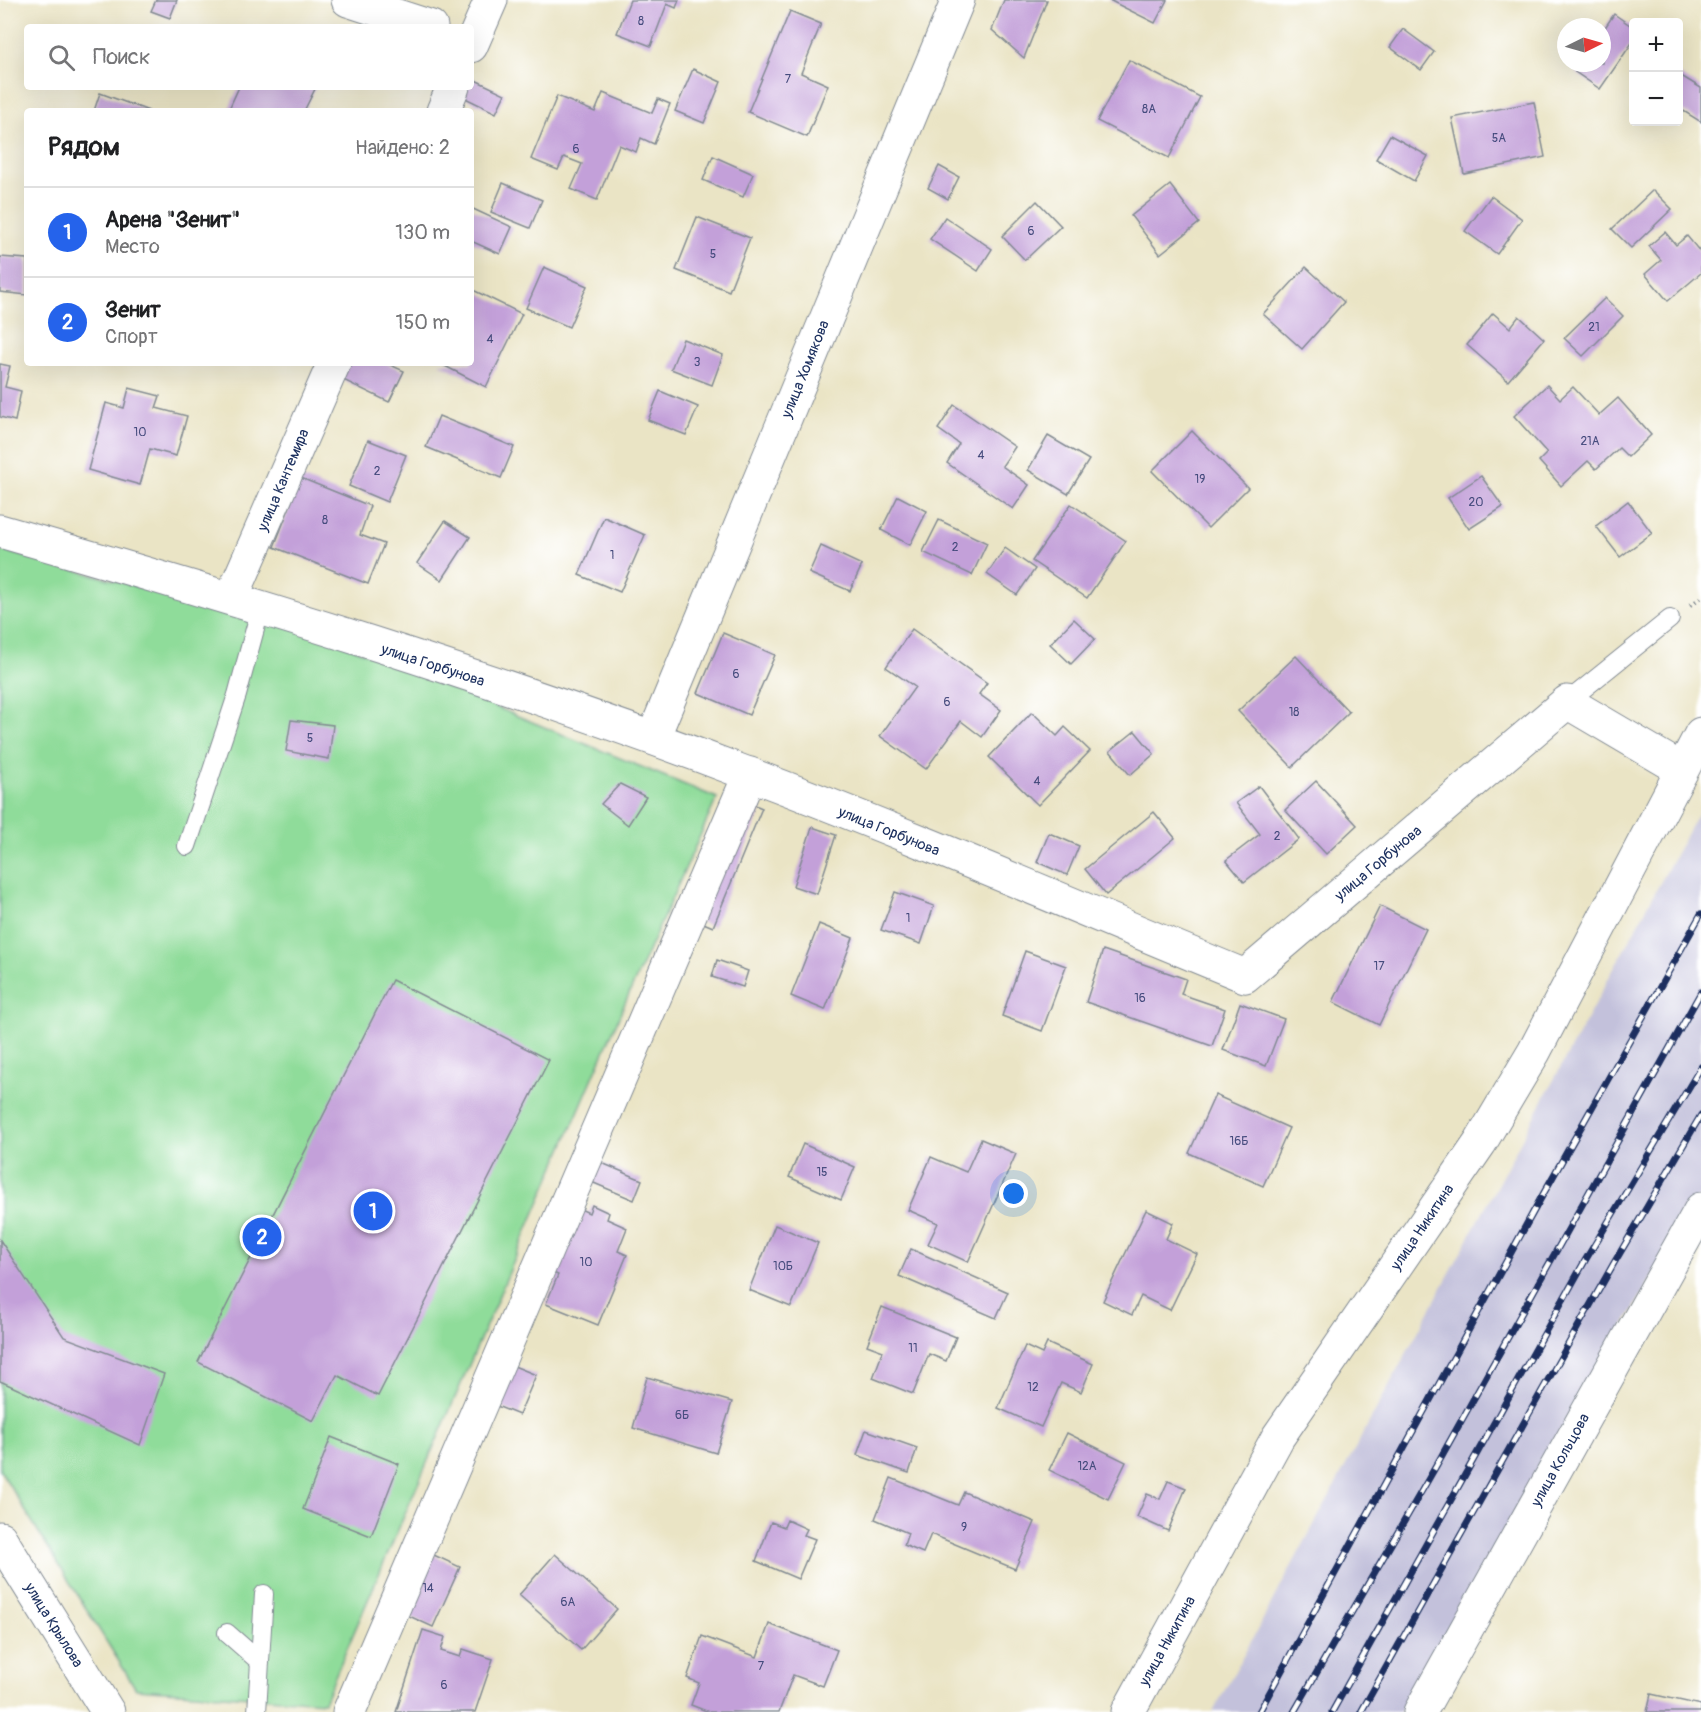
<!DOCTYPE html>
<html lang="ru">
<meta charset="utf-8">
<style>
body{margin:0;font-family:Pangolin,sans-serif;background:#f2f2f2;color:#202124}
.controls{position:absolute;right:18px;top:18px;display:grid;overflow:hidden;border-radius:6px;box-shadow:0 6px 24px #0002}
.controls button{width:54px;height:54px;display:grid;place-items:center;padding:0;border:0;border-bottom:2px solid #e0e0e0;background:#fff;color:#202124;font:30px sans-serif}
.compass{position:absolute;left:1557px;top:18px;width:54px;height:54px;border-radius:50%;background:#fff;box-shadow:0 6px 24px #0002;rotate:85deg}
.you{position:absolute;left:1014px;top:1194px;width:21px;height:21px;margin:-15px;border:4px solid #fff;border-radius:50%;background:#1a73e8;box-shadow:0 0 0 9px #1a73e833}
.badge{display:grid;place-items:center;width:39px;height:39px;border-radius:50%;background:#2563eb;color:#fff;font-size:20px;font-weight:700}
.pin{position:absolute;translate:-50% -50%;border:3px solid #fff;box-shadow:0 2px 6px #0006}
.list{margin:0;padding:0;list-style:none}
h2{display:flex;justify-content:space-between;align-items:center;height:78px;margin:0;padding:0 24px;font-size:26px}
h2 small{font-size:20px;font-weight:400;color:#757577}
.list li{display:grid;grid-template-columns:39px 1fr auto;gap:18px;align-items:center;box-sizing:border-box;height:90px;padding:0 24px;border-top:2px solid #e0e0e0}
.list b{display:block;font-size:22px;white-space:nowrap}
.list p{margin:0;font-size:20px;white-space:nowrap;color:#757577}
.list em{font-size:20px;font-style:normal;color:#757577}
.icon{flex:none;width:33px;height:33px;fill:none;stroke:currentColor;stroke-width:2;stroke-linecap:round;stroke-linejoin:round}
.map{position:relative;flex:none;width:1701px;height:1712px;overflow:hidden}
.search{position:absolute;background:#fff;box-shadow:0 6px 24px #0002;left:24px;top:24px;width:450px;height:66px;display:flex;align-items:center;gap:15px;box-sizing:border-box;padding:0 21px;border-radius:6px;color:#757577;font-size:22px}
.panel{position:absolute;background:#fff;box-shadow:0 6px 24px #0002;left:24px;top:108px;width:450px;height:258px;border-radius:6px}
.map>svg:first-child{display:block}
.industrial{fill:#c3c1db}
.green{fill:#8fdc9a;stroke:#55867c;stroke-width:1.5}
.building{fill:#c3a0d9}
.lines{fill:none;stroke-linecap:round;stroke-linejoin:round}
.lane-casing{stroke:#828a92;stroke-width:20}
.street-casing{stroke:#828a92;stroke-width:35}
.secondary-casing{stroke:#828a92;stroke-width:35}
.path{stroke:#828a92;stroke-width:4;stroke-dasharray:1.5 4.5;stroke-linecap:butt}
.lane{stroke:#fff;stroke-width:18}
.street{stroke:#fff;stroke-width:33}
.secondary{stroke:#fff;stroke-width:33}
.rail-casing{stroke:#1b2f5e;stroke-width:7}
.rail{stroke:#fff;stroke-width:4.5;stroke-dasharray:14;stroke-linecap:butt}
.labels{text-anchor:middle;stroke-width:6;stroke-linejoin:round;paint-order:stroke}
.number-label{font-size:12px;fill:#454b7d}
.street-label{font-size:15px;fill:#1b2f5e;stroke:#fff}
</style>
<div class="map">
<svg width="1701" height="1712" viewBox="0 0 1701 1712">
<rect width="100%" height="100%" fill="#fff"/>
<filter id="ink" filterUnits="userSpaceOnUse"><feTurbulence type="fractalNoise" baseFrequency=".0167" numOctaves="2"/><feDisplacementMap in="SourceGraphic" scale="12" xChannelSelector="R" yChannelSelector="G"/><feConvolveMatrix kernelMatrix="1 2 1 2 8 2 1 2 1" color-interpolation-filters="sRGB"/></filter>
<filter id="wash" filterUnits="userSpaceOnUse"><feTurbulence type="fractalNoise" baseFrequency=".008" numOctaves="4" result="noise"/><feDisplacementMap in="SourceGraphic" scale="24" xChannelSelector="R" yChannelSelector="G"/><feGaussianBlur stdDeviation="1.35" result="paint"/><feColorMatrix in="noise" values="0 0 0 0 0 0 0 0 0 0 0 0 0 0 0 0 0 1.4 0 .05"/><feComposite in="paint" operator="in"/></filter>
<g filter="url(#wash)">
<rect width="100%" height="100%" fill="#eae4c5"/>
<path class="industrial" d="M 1701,807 L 1701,1193 L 1400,1712 L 1213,1712 Z"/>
<path class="green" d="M 0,550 L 323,636 L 717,798 L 625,1003 L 324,1702 L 136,1689 L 0,1470 Z"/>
<g id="blocks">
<g class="building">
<path d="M 156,0 L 177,0 L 170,18 L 151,11 Z"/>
<path d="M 630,0 L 679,0 L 676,8 L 667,4 L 651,46 L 617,33 Z"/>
<path d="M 1004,0 L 1047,0 L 1024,58 L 992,30 Z"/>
<path d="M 1109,0 L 1167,0 L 1155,23 Z"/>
<path d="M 790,11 L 821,24 L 801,73 L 828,85 L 807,137 L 748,112 Z"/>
<path d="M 1614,14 L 1634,28 L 1634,40 L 1600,89 L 1575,72 L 1581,63 L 1602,63 L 1602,32 Z"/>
<path d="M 1403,29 L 1434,52 L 1421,70 L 1390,47 Z"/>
<path d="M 1129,60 L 1200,97 L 1169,158 L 1097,121 Z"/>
<path d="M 693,69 L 721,82 L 704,123 L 675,111 Z"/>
<path d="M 1678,74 L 1701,88 L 1701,122 L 1682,110 L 1678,115 Z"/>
<path d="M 471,78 L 505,94 L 496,113 L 459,95 L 463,87 L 471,87 Z"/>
<path d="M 239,87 L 316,87 L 304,111 L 228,111 Z"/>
<path d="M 100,93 L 149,111 L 94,111 Z"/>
<path d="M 603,93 L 652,113 L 658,99 L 670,104 L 654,144 L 641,138 L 636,152 L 619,145 L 597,200 L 571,189 L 582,164 L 564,157 L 558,170 L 531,159 L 557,96 L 595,112 Z"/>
<path d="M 1534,102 L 1545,157 L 1464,174 L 1452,118 Z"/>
<path d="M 1390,135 L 1428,156 L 1414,181 L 1376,159 Z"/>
<path d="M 713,156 L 753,174 L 743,197 L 703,180 Z"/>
<path d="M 939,166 L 959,177 L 948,199 L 928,188 Z"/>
<path d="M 503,183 L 542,200 L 530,228 L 491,212 Z"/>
<path d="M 1170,185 L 1199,223 L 1160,254 L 1131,216 Z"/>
<path d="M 1653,190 L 1672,209 L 1631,248 L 1612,229 Z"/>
<path d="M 1491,196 L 1522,219 L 1497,254 L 1465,231 Z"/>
<path d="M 1037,201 L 1061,226 L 1025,260 L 1002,236 Z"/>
<path d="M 471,208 L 512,227 L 500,254 L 471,241 Z"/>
<path d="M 697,217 L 750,238 L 729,291 L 676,270 Z"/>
<path d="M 945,217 L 992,249 L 978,271 L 930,239 Z"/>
<path d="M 1665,232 L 1676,245 L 1687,236 L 1701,253 L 1701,273 L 1668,301 L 1645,274 L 1661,260 L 1649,246 Z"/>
<path d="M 0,257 L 27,259 L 27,295 L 0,292 Z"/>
<path d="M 544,267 L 587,286 L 569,327 L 526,308 Z"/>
<path d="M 1306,267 L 1344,302 L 1302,349 L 1263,314 Z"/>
<path d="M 471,289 L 522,314 L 486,387 L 439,363 L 471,363 Z"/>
<path d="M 1605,298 L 1623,316 L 1583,356 L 1564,338 Z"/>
<path d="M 1493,313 L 1510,328 L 1519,316 L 1544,339 L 1508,381 L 1467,345 Z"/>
<path d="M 683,339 L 723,355 L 712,385 L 671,369 Z"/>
<path d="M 343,363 L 386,363 L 404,371 L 389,402 L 337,377 Z"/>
<path d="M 0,364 L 10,366 L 5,387 L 21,391 L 15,421 L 0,417 Z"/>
<path d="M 1547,385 L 1560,399 L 1573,387 L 1599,415 L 1618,398 L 1651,435 L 1628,457 L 1619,448 L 1596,469 L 1588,461 L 1561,486 L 1539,461 L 1547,453 L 1514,416 Z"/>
<path d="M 129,388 L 160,396 L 156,408 L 187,416 L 176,456 L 150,449 L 140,485 L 88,470 L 106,403 L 124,408 Z"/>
<path d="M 660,391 L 698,407 L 686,435 L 648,420 Z"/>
<path d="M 954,405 L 1015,447 L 1002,466 L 1029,485 L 1013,509 L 947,463 L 959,444 L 938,429 Z"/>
<path d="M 439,416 L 514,447 L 501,478 L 426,447 Z"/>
<path d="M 1192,431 L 1248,488 L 1208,528 L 1152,471 Z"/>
<path d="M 1048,436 L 1089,460 L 1068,494 L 1028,470 Z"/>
<path d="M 368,440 L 406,455 L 387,502 L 349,486 Z"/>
<path d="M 1481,476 L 1503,507 L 1469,529 L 1448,498 Z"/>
<path d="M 301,478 L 370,506 L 360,535 L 384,544 L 368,584 L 274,547 Z"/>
<path d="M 898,496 L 927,511 L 910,545 L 881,530 Z"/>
<path d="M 1628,501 L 1652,533 L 1620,557 L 1596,526 Z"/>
<path d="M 1071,504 L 1126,541 L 1087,598 L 1032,561 Z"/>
<path d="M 604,517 L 645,535 L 620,592 L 579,575 Z"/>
<path d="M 939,520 L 987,543 L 972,575 L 923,552 Z"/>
<path d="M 445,521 L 470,537 L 442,580 L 417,563 Z"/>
<path d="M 821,546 L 862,565 L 850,591 L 809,573 Z"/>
<path d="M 1005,548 L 1035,569 L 1017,595 L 987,574 Z"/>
<path d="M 1074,619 L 1095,639 L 1071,664 L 1050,644 Z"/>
<path d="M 912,629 L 987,683 L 979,694 L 1001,710 L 982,737 L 961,721 L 926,769 L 880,736 L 915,687 L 886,667 Z"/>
<path d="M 723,633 L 775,655 L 749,715 L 698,693 Z"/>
<path d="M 1296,656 L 1349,712 L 1292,767 L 1238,711 Z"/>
<path d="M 1032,712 L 1057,736 L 1065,727 L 1090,751 L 1038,805 L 989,757 Z"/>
<path d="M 291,720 L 333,725 L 329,759 L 286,751 Z"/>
<path d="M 1135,731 L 1154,754 L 1130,775 L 1110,751 Z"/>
<path d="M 1316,781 L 1357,825 L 1326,854 L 1285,810 Z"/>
<path d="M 620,784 L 646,797 L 628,825 L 601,804 Z"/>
<path d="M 1259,786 L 1299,839 L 1244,882 L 1226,860 L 1260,834 L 1236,803 Z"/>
<path d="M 743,800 L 762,808 L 713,927 L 694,919 Z"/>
<path d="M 1154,812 L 1175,838 L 1106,895 L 1085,869 Z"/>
<path d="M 812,827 L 836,835 L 817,894 L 793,886 Z"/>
<path d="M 1049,833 L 1079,846 L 1067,875 L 1037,862 Z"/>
<path d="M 895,892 L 934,906 L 921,944 L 881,930 Z"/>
<path d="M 1380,906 L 1426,929 L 1379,1025 L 1333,1002 Z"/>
<path d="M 819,924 L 853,938 L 825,1010 L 791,996 Z"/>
<path d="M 1103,950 L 1186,979 L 1181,994 L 1225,1009 L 1212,1046 L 1086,1002 Z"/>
<path d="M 1025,951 L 1066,966 L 1042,1031 L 1002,1016 Z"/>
<path d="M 717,960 L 748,971 L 743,987 L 712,977 Z"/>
<path d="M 392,980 L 549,1060 L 378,1396 L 337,1375 L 313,1421 L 198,1362 Z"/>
<path d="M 1240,1003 L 1284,1019 L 1266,1066 L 1223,1050 Z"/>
<path d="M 1215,1095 L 1289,1128 L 1263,1186 L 1189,1153 Z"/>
<path d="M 981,1139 L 1016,1154 L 968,1262 L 928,1244 L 938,1223 L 908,1210 L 931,1157 L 966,1172 Z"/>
<path d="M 803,1144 L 855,1167 L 841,1200 L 789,1177 Z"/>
<path d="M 590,1158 L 642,1180 L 634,1200 L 582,1178 Z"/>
<path d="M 571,1205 L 589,1213 L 592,1205 L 609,1213 L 607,1219 L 627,1228 L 618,1251 L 627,1255 L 598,1325 L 546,1304 L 558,1275 L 545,1270 Z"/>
<path d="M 1146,1210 L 1173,1223 L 1166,1239 L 1197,1254 L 1170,1310 L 1141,1296 L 1132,1315 L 1103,1301 Z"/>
<path d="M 775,1225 L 818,1243 L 791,1307 L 749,1290 Z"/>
<path d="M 0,1240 L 64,1337 L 164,1374 L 140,1445 L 0,1381 Z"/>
<path d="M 911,1249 L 1008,1292 L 996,1318 L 899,1276 Z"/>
<path d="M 882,1307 L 956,1337 L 946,1361 L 929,1354 L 913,1394 L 873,1378 L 883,1351 L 867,1345 Z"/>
<path d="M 1047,1343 L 1093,1364 L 1081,1392 L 1061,1383 L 1041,1427 L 998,1408 L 1025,1346 L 1042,1354 Z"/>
<path d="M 509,1364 L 536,1375 L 519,1415 L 492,1404 Z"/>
<path d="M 647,1377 L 732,1402 L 716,1453 L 633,1428 Z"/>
<path d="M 866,1430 L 917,1448 L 909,1473 L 857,1455 Z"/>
<path d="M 1067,1433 L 1126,1462 L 1108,1499 L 1049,1470 Z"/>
<path d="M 331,1437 L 399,1464 L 371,1536 L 303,1509 Z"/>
<path d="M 891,1478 L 958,1505 L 964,1492 L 1035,1522 L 1015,1569 L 931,1534 L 923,1553 L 904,1545 L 908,1533 L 875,1519 Z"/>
<path d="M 1168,1481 L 1186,1488 L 1168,1531 L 1137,1517 L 1147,1494 L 1160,1499 Z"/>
<path d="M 787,1520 L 807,1529 L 804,1535 L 815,1539 L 798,1579 L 756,1561 L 771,1522 L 784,1527 Z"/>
<path d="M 423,1550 L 460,1567 L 433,1627 L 396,1610 Z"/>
<path d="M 555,1554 L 617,1609 L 581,1650 L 519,1595 Z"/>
<path d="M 769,1624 L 837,1650 L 823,1686 L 793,1675 L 779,1712 L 709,1712 L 691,1705 L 699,1683 L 687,1678 L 702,1636 L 757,1657 Z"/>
<path d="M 423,1630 L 445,1637 L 441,1651 L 460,1657 L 463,1649 L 493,1659 L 475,1712 L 396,1712 Z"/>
<path d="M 1651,1694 L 1701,1705 L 1701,1712 L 1647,1712 Z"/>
</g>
</g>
</g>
<g filter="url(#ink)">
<use href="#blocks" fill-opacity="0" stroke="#828a92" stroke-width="1.5"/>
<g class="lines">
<g class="lane-casing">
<g id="lane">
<path d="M 1567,702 L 1670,619"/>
<path d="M 187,846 L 237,695 L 261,607"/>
<path d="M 227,1633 L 260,1662"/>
<path d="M 257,1712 L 264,1594"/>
</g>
</g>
<g class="street-casing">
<g id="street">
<path d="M 348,0 L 431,27"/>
<path d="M 471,46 L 491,0"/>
<path d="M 443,111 L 453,87"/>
<path d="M 0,531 C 251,603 502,680 746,773 C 914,836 1079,908 1245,976 L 1567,702 L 1681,769"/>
<path d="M 232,597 L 334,363"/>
<path d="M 653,738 L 958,0"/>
<path d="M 0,1538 L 108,1712"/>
<path d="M 349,1712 L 750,774"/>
</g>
</g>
<g class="secondary-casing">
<g id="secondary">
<path d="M 1128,1712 L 1278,1437 L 1480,1143 L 1534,1052 L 1701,734"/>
<path d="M 1420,1712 L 1701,1209"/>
</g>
</g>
<path class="path" d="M 1690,605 L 1701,598"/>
<use href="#lane" class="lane"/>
<use href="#street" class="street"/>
<use href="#secondary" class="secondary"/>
<g class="rail-casing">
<g id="rail">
<path d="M 1259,1712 L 1541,1198 L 1701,914"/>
<path d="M 1294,1712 L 1436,1466 L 1701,992"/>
<path d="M 1332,1712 L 1586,1259 L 1701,1067"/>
<path d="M 1361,1712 L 1614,1263 L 1701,1115"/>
</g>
</g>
<use href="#rail" class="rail"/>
</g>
</g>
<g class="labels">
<g class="number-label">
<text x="641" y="25">8</text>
<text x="788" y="83">7</text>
<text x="1149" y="113">8А</text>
<text x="1499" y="142">5А</text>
<text x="576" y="153">6</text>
<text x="1031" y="235">6</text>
<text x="713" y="258">5</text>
<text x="1594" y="331">21</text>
<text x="490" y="343">4</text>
<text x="697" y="366">3</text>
<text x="140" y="436">10</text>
<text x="1590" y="445">21А</text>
<text x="981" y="459">4</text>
<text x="377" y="475">2</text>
<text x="1200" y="483">19</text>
<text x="1476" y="506">20</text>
<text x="325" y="524">8</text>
<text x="955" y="551">2</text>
<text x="612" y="559">1</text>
<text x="736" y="678">6</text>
<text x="947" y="706">6</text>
<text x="1294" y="716">18</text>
<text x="310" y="742">5</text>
<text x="1037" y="785">4</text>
<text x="1277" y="840">2</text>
<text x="908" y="922">1</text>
<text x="1379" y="970">17</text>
<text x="1140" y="1002">16</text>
<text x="1239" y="1145">16Б</text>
<text x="822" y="1176">15</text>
<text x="586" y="1266">10</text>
<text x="783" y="1270">10Б</text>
<text x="913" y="1352">11</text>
<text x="1033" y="1391">12</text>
<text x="682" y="1419">6Б</text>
<text x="1087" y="1470">12А</text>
<text x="964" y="1531">9</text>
<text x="428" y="1592">14</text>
<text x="568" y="1606">6А</text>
<text x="761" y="1670">7</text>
<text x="444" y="1689">6</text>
</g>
<g class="street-label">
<text transform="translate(805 369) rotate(-68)" y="5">улица Хомякова</text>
<text transform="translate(283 480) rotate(-67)" y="5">улица Кантемира</text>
<text transform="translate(433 665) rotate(18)" y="5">улица Горбунова</text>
<text transform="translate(889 831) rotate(22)" y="5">улица Горбунова</text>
<text transform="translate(1378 863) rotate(-40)" y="5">улица Горбунова</text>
<text transform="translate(1422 1227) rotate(-56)" y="5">улица Никитина</text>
<text transform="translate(1560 1460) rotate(-61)" y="5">улица Кольцова</text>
<text transform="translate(54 1625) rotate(58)" y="5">улица Крылова</text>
<text transform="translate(1167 1641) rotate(-61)" y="5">улица Никитина</text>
</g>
</g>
</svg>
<div class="controls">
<button>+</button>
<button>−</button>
</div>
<svg class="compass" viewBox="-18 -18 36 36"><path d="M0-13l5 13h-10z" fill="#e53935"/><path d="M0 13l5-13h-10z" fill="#757577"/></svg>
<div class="you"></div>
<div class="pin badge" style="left:373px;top:1211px">1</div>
<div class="pin badge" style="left:262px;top:1237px">2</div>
<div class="search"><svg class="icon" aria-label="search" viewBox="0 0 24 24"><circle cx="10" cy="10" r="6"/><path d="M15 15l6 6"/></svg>Поиск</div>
<section class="panel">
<h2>Рядом<small>Найдено: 2</small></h2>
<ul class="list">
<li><span class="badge">1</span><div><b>Арена &quot;Зенит&quot;</b><p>Место</p></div><em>130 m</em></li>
<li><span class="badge">2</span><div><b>Зенит</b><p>Спорт</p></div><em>150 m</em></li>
</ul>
</section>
</div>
